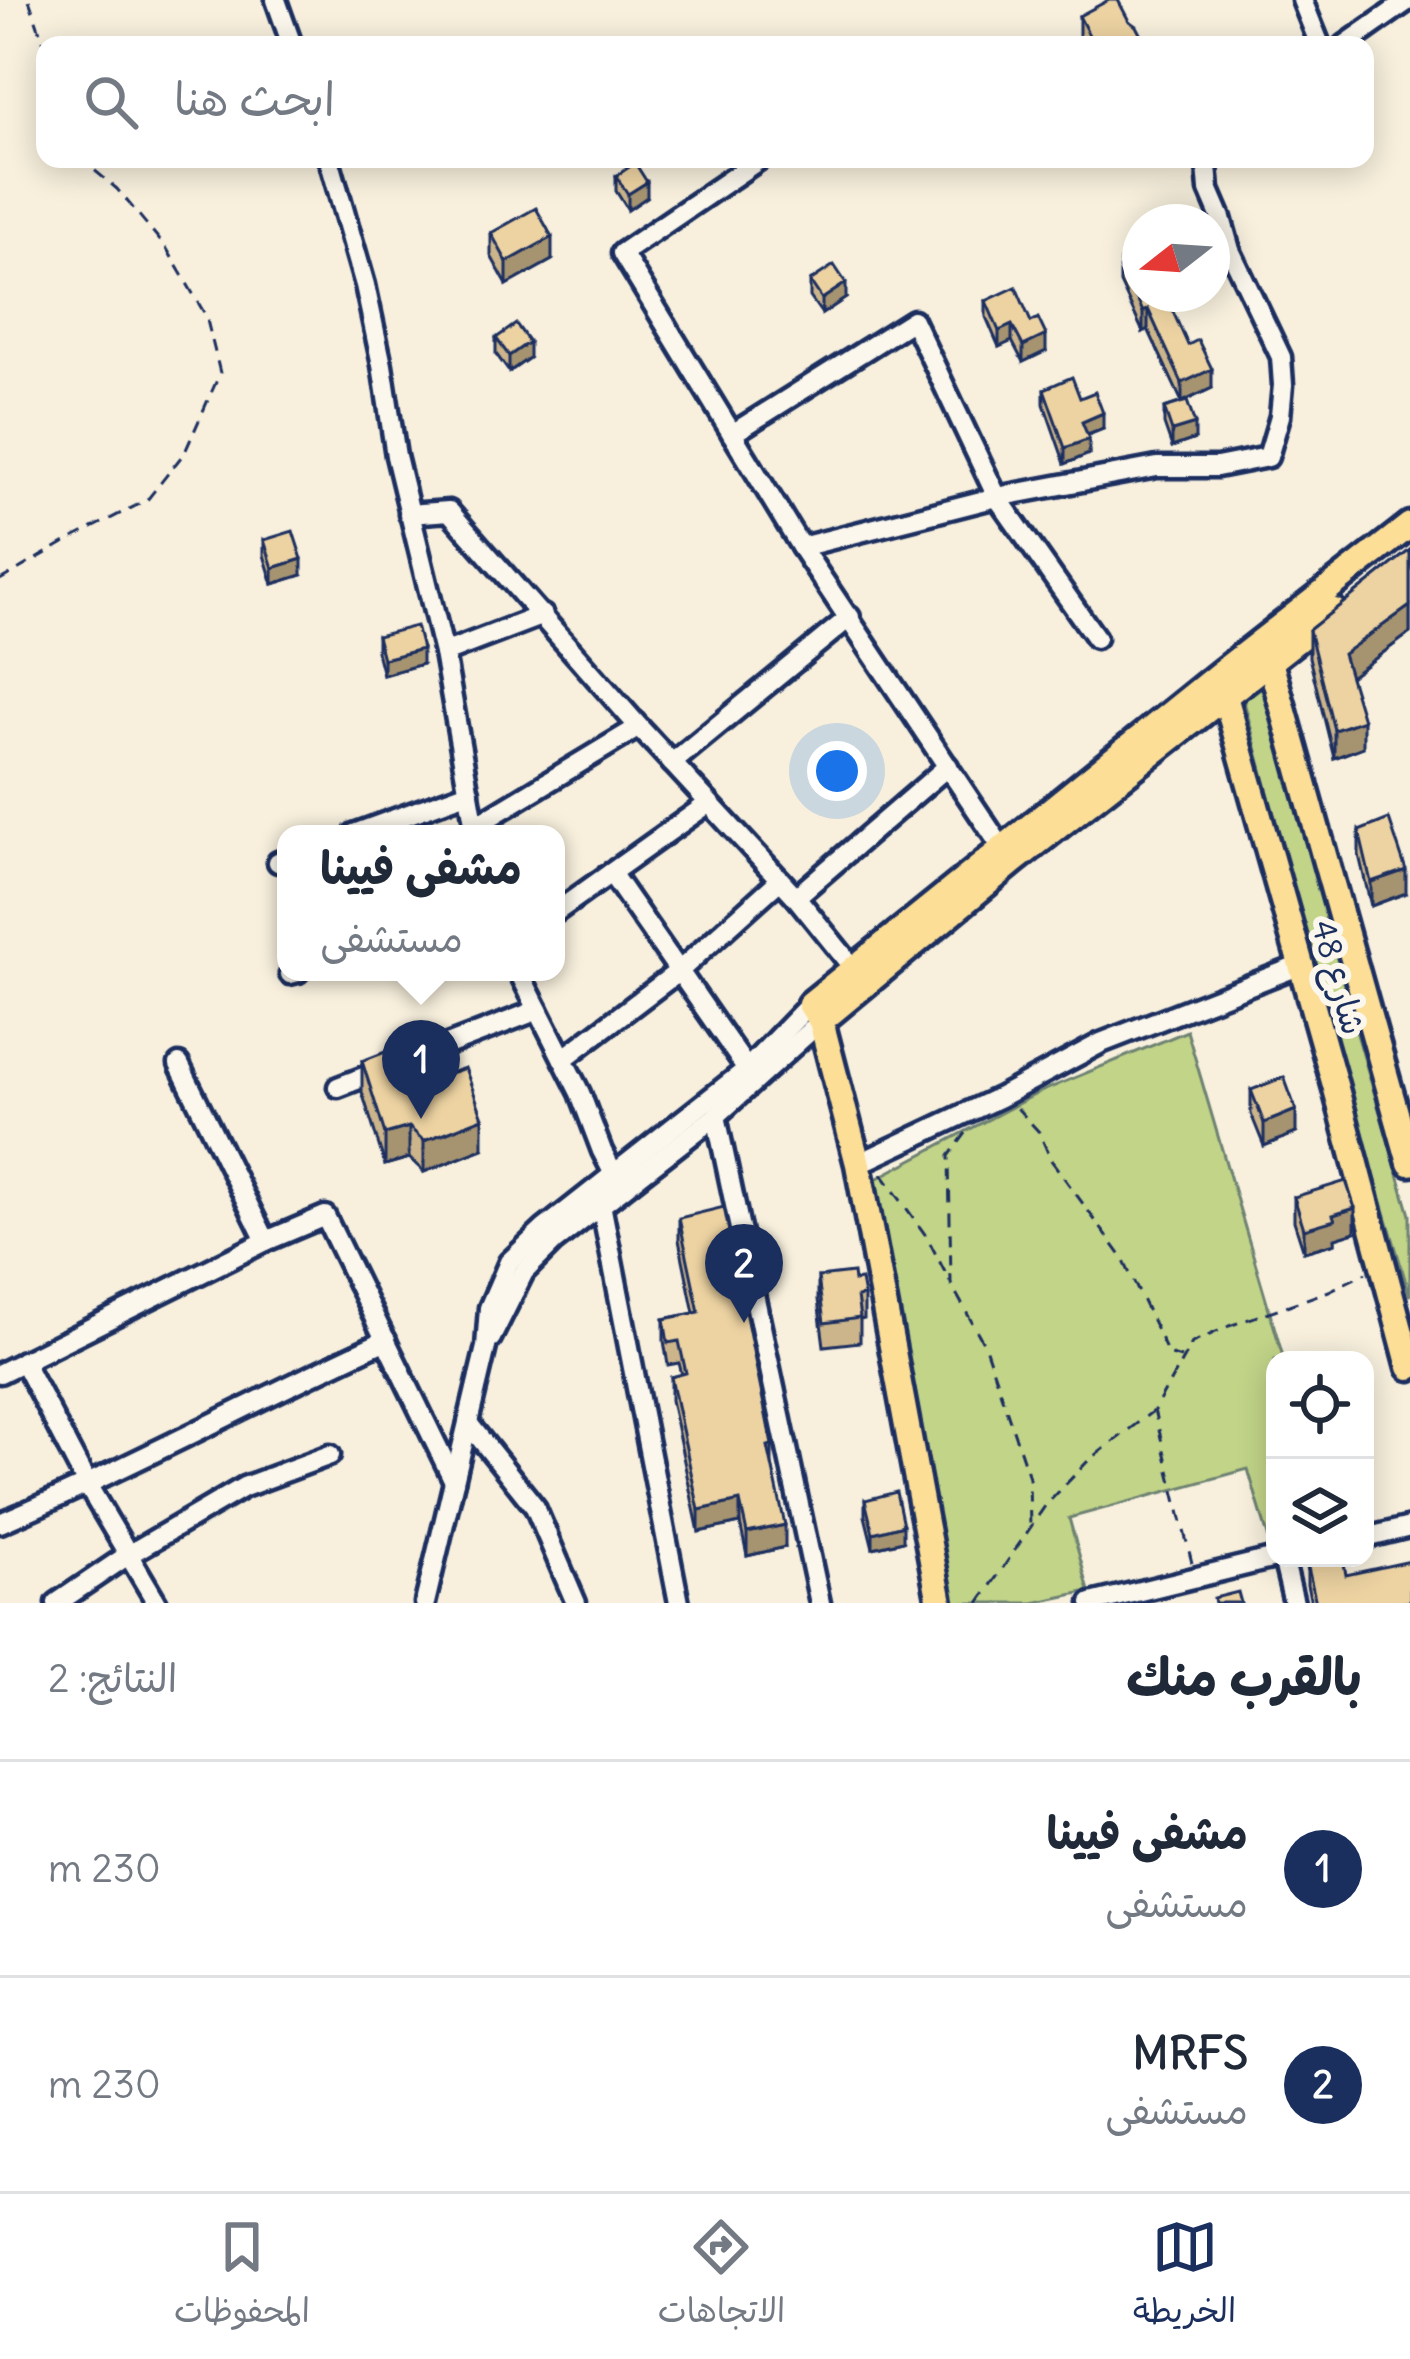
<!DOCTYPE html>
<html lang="ar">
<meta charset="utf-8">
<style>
body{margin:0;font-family:Delius,"Playpen Sans Arabic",sans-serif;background:#f6f6f7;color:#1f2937;direction:rtl}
.controls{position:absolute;right:36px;bottom:36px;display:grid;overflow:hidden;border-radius:24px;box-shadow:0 6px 30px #0003}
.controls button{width:108px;height:108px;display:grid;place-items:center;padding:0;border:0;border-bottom:3px solid #e0e1e3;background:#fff;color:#1f2937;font:60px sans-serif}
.compass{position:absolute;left:1122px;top:204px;width:108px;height:108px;border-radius:50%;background:#fff;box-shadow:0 6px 30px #0003;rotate:253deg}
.you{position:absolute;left:837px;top:771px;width:42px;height:42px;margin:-30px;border:9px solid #fff;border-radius:50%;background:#1a73e8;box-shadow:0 0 0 18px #1a73e833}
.badge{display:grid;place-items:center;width:78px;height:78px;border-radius:50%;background:#1b2f5e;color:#fff;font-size:39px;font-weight:700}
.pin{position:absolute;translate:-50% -99px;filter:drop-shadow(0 3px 6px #0008)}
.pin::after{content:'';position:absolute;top:63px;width:42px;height:36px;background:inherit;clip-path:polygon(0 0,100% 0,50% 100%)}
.popup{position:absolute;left:277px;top:825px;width:288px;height:156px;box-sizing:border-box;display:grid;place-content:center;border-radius:24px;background:#fff;filter:drop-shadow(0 3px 9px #0005);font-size:39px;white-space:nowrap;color:#747a83}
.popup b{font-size:45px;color:#1f2937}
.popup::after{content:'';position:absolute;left:50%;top:100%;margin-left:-24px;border:24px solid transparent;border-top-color:#fff}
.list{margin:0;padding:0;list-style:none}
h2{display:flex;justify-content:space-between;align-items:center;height:156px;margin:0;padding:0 48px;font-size:51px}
h2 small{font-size:39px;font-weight:400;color:#747a83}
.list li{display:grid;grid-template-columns:78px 1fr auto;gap:36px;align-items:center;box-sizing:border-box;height:216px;padding:0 48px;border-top:3px solid #e0e1e3}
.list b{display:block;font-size:45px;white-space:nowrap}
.list p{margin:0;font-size:39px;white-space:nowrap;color:#747a83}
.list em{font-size:39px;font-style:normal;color:#747a83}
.icon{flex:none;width:66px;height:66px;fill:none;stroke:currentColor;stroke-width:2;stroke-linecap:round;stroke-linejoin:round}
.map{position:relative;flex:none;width:1410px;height:1603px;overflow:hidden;direction:ltr}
.search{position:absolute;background:#fff;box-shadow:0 6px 30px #0003;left:36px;right:36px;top:36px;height:132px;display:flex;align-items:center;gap:30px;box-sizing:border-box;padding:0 42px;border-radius:24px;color:#747a83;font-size:45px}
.sheet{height:588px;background:#fff}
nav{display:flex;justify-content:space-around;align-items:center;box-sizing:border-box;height:168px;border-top:3px solid #e0e1e3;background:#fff;font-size:33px;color:#747a83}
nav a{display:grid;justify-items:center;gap:6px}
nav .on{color:#1b2f5e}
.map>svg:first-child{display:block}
.green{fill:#c2d488;stroke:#6e8273;stroke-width:3}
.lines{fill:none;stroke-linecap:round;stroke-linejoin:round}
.minor-casing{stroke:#1b2f5e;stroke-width:27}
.major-casing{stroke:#1b2f5e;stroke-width:33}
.path{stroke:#1b2f5e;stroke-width:3;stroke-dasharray:12 9;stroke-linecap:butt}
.minor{stroke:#fbf7ec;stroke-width:18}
.major{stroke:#fcde96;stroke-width:24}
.wall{fill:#ccb58b;stroke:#1b2f5e;stroke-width:3}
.shaded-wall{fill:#a69471;stroke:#1b2f5e;stroke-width:3}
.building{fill:#edd3a2;stroke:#1b2f5e;stroke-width:3}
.labels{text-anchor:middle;stroke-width:12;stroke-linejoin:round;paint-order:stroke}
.street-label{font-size:33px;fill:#1b2f5e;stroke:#fbf7ec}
</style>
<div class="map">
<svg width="1410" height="1603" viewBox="0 0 1410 1603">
<rect width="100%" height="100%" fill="#f8f0dd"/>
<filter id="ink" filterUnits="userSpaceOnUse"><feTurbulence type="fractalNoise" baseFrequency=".00833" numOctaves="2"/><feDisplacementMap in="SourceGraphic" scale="24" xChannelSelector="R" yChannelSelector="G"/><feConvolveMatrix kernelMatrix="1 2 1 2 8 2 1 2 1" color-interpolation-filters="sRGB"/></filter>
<g filter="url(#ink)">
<g class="green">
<path d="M 1264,682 L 1355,1027 L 1410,1215 L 1410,1296 L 1332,1034 L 1243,698 Z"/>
<path d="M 1187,1031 L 1284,1360 L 1275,1360 L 1275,1543 L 1270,1543 L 1248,1469 L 1069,1518 L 1089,1591 L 1033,1603 L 954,1603 L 872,1181 L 1040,1092 Z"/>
</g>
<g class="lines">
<g class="minor-casing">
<g id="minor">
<path d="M 276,0 L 292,45"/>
<path d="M 1302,0 L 1320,45"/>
<path d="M 1345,45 L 1409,0"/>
<path d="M 329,159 L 365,285 L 382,365 L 396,456 L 444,653 L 476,834"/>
<path d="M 760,159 L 622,253 L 801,547 L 1002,848"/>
<path d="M 732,434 L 913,320 L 997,497 L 1096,638"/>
<path d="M 409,514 L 449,511 L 639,727 L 796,897 L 854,969"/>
<path d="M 801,547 L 997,497 L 1157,467 L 1217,467 L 1268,457 L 1280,416 L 1283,385 L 1281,357 L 1230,250 L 1221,218 L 1209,190 L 1207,165 L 1204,159"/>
<path d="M 444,653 L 543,615"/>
<path d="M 672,763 L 850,617"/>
<path d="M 475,826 L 639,727"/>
<path d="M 354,834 L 469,792"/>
<path d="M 278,862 L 286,859"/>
<path d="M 611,873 L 747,1069"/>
<path d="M 796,897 L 948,766"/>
<path d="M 556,912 L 709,803"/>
<path d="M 519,972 L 580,1093 L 602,1151 L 619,1184"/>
<path d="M 290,974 L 298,972"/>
<path d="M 563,1059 L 679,971 L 780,880"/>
<path d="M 179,1064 L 266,1241"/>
<path d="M 338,1087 L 538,1010"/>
<path d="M 716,1116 L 820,1603"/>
<path d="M 858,1164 L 1000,1097 L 1101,1043 L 1301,965"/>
<path d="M 601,1204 L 679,1603"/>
<path d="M 491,1338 L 524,1272 L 554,1242 L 716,1116 L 821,1021"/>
<path d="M 23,1361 L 88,1486 L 157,1603"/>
<path d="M 0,1373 L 266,1241 L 325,1216 L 454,1481"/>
<path d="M 468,1423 L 535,1507 L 576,1603"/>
<path d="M 0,1523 C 131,1467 257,1399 386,1340"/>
<path d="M 1365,1538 L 1410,1527"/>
<path d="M 1283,1558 L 1294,1603"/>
<path d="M 57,1603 L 128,1555 L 244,1487 L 330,1455"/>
<path d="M 425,1603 L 486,1347 L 489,1308 L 509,1262 L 544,1229 L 747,1069 L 810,1004"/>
<path d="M 1091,1603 L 1275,1558"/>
</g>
</g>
<g class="major-casing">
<g id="major">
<path d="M 1267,651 L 1410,1163"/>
<path d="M 1221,682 L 1335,1085 L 1410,1367"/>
<path d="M 821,1021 L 1014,861 L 1334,611"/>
<path d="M 940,1603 L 858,1164 L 821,1021 L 810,1004 L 1219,674 L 1410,525"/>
</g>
</g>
<g class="path">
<path d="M 29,0 L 45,46"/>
<path d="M 0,580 L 67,541 L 147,500 L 185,452 L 220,373 L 206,316 L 167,249 L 117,189 L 81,159"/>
<path d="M 1017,1108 L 1039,1132 L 1051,1160 L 1122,1257 L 1168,1354 L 1181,1358"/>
<path d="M 966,1133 L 949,1156 L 951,1284 L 984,1344 L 1029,1477 L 1030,1529"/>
<path d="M 882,1174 L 927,1237 L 950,1282"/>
<path d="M 1192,1563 L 1154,1410 L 1192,1343 L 1229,1326 L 1329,1291 L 1366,1273"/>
<path d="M 979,1603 L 1045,1506 L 1087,1462 L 1153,1411"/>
</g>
<use href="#minor" class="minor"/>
<use href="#major" class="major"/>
</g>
<g class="wall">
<path d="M 1079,16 L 1129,21 L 1146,45 L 1079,45 Z"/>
<path d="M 616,176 L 647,197 L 628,210 L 616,191 Z"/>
<path d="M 491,233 L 552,260 L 507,285 L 491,256 Z"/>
<path d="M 1120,263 L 1188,345 L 1212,388 L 1183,402 L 1195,439 L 1172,447 L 1164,424 L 1164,408 L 1182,402 L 1148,329 L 1143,332 L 1120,283 Z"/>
<path d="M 810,281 L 846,298 L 822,314 L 810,297 Z"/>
<path d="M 986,301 L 1031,322 L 1046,351 L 1023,362 L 1012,341 L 999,347 L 986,317 Z"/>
<path d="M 496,338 L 529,358 L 509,372 L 496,354 Z"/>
<path d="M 1044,389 L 1080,398 L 1103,429 L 1088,435 L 1089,454 L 1065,464 L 1044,404 Z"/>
<path d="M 264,540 L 302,575 L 273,584 L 264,555 Z"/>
<path d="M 1410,550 L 1410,633 L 1350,677 L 1363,747 L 1334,758 L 1309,657 L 1309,630 Z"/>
<path d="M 377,636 L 422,664 L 383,675 L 377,652 Z"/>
<path d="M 1359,831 L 1406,893 L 1371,906 L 1359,855 Z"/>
<path d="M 362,1061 L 420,1083 L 483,1149 L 424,1172 L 409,1158 L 385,1165 L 362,1092 Z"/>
<path d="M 1251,1090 L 1296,1133 L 1264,1146 L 1251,1114 Z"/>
<path d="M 1294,1197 L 1355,1232 L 1335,1238 L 1335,1243 L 1304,1252 L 1294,1221 Z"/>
<path d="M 679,1218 L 772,1445 L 772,1465 L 785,1547 L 747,1556 L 740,1523 L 699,1532 L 671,1400 L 671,1377 L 682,1375 L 679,1363 L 668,1365 L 664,1341 L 664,1319 L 694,1313 L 679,1240 Z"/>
<path d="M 818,1277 L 854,1281 L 864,1296 L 864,1319 L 860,1320 L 860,1342 L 824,1346 L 818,1300 Z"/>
<path d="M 865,1500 L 903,1541 L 873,1548 L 865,1516 Z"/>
<path d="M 1307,1563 L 1346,1575 L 1410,1603 L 1311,1603 L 1307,1585 Z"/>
</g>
<g class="shaded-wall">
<path d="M 647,182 L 647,197 L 628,210 L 628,194 Z"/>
<path d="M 552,237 L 552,260 L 507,285 L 507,262 Z"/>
<path d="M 846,283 L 846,298 L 822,314 L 822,299 Z"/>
<path d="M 1148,309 L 1148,329 L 1143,332 L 1143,312 Z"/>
<path d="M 1012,325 L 1012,341 L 999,347 L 999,331 Z"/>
<path d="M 1046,335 L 1046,351 L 1023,362 L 1023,346 Z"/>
<path d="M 529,342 L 529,358 L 509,372 L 509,356 Z"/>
<path d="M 1212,369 L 1212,388 L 1182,402 L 1182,383 Z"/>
<path d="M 1103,413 L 1103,429 L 1082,437 L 1082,422 Z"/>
<path d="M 1195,424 L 1195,439 L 1172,447 L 1172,431 Z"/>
<path d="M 1089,439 L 1089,454 L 1065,464 L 1065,448 Z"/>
<path d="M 302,559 L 302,575 L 273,584 L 273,568 Z"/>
<path d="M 1410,606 L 1410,633 L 1343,682 L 1343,654 Z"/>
<path d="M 422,649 L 422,664 L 383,675 L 383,659 Z"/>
<path d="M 1363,720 L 1363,747 L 1334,758 L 1334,730 Z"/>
<path d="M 1406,870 L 1406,893 L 1371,906 L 1371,882 Z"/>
<path d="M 1296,1110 L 1296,1133 L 1264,1146 L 1264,1123 Z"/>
<path d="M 483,1118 L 483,1149 L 424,1172 L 424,1141 Z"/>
<path d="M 409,1127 L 409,1158 L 385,1165 L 385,1134 Z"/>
<path d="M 1355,1208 L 1355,1232 L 1335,1238 L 1335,1243 L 1304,1252 L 1304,1229 L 1333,1215 Z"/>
<path d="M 740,1501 L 740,1523 L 699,1532 L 699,1510 Z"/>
<path d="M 785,1525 L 785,1547 L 747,1556 L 747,1533 Z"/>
<path d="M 903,1525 L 903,1541 L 873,1548 L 873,1533 Z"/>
</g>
<g class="building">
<path d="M 1109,0 L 1118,0 L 1129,21 L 1136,26 L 1146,45 L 1094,45 L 1079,16 Z"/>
<path d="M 635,163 L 647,182 L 628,194 L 616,176 Z"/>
<path d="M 536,208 L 552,237 L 507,262 L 491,233 Z"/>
<path d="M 1140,254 L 1140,294 L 1165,294 L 1188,345 L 1198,340 L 1212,369 L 1182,383 L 1148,309 L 1143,312 L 1120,263 Z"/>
<path d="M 834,265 L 846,283 L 822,299 L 810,281 Z"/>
<path d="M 1016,287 L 1031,322 L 1038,318 L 1046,335 L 1023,346 L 1012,325 L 999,331 L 986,301 Z"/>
<path d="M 516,324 L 529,342 L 509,356 L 496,338 Z"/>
<path d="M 1072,377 L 1080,398 L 1095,392 L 1103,413 L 1082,422 L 1089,439 L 1065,448 L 1044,389 Z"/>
<path d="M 1187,401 L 1195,424 L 1172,431 L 1164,408 Z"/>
<path d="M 293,531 L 302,559 L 273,568 L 264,540 Z"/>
<path d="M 1410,550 L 1410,606 L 1343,654 L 1363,720 L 1334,730 L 1309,630 Z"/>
<path d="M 416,626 L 422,649 L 383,659 L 377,636 Z"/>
<path d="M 1389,819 L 1406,870 L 1371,882 L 1359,831 Z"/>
<path d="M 406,1044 L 420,1083 L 465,1068 L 483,1118 L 424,1141 L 409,1127 L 385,1134 L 362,1061 Z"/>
<path d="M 1284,1077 L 1296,1110 L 1264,1123 L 1251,1090 Z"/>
<path d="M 1346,1181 L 1355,1208 L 1333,1215 L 1335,1220 L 1304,1229 L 1294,1197 Z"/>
<path d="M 724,1207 L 772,1445 L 768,1446 L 785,1525 L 747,1533 L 740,1501 L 699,1510 L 671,1377 L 686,1373 L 679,1341 L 668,1343 L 664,1319 L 699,1312 L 679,1218 Z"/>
<path d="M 853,1273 L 854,1281 L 861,1280 L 864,1296 L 857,1297 L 860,1318 L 824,1323 L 818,1277 Z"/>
<path d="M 896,1492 L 903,1525 L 873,1533 L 865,1500 Z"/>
<path d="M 1330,1558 L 1343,1558 L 1346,1575 L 1410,1561 L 1410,1602 L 1316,1603 L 1307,1563 Z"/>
<path d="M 1238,1592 L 1241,1603 L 1215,1603 L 1214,1598 Z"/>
</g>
</g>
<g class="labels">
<g class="street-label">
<text transform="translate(1339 977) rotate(74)" y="12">48 شارع</text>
</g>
</g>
</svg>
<div class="controls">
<button><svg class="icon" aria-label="locate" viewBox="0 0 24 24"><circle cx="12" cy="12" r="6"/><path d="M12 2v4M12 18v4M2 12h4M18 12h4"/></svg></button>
<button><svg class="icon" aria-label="layers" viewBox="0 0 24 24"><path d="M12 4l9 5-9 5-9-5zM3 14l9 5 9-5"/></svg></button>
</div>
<svg class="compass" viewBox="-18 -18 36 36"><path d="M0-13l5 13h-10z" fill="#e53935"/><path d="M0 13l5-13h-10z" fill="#747a83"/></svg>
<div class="you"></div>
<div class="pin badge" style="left:421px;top:1119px">1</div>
<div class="popup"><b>مشفى فيينا</b>مستشفى</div>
<div class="pin badge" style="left:744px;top:1323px">2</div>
<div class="search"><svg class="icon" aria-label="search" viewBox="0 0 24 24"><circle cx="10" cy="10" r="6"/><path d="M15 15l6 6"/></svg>ابحث هنا</div>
</div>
<section class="sheet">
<h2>بالقرب منك<small>النتائج: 2</small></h2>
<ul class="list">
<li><span class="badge">1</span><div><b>مشفى فيينا</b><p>مستشفى</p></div><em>230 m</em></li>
<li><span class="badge">2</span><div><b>MRFS</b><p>مستشفى</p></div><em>230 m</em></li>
</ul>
</section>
<nav>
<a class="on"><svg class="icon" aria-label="map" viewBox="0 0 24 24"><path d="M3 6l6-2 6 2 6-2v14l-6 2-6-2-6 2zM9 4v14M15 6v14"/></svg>الخريطة</a>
<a><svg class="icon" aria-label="directions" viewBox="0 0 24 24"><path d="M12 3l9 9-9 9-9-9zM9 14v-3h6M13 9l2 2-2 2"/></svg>الاتجاهات</a>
<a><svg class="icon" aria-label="saved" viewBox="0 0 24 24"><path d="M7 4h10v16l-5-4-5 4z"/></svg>المحفوظات</a>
</nav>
